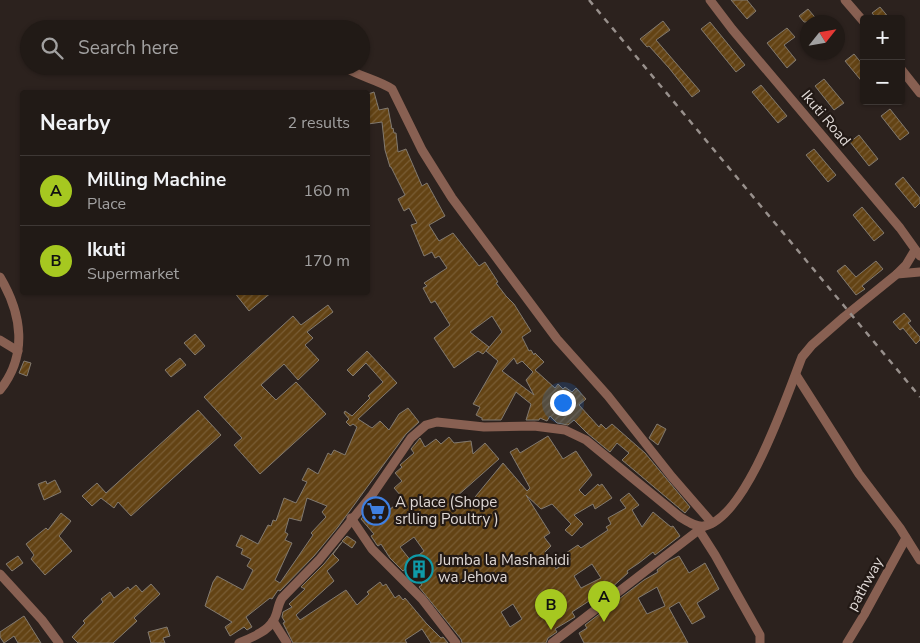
<!DOCTYPE html>
<meta charset="utf-8">
<style>
body{margin:0;font-family:"Nunito Sans",sans-serif;background:#29231f;color:#f1f3f6}
.controls{position:absolute;right:15px;top:15px;display:grid;overflow:hidden;border-radius:5px;box-shadow:0 1px 4px #0004}
.controls button{width:45px;height:45px;display:grid;place-items:center;padding:0;border:0;border-bottom:1px solid #3e3835;background:#211a16;color:#f1f3f6;font:25px sans-serif}
.compass{position:absolute;left:800px;top:15px;width:45px;height:45px;border-radius:50%;background:#211a16;box-shadow:0 1px 4px #0004;rotate:59deg}
.you{position:absolute;left:562px;top:402px;width:18px;height:18px;margin:-12px;border:4px solid #fff;border-radius:50%;background:#1a73e8;box-shadow:0 0 0 8px #1a73e833}
.badge{display:grid;place-items:center;width:32px;height:32px;border-radius:50%;background:#a6c820;color:#111;font-size:16px;font-weight:700}
.pin{position:absolute;translate:-50% -41px;filter:drop-shadow(0 1px 2px #0008)}
.pin::after{content:'';position:absolute;top:26px;width:18px;height:15px;background:inherit;clip-path:polygon(0 0,100% 0,50% 100%)}
.list{margin:0;padding:0;list-style:none}
h2{display:flex;justify-content:space-between;align-items:center;height:65px;margin:0;padding:0 20px;font-size:21px}
h2 small{font-size:16px;font-weight:400;color:#a2a1a1}
.list li{display:grid;grid-template-columns:32px 1fr auto;gap:15px;align-items:center;box-sizing:border-box;height:70px;padding:0 20px;border-top:1px solid #3e3835}
.list b{display:block;font-size:19px;white-space:nowrap}
.list p{margin:0;font-size:16px;white-space:nowrap;color:#a2a1a1}
.list em{font-size:16px;font-style:normal;color:#a2a1a1}
.icon{flex:none;width:28px;height:28px;fill:none;stroke:currentColor;stroke-width:2;stroke-linecap:round;stroke-linejoin:round}
.map{position:relative;flex:none;width:920px;height:643px;overflow:hidden}
.search{position:absolute;background:#211a16;box-shadow:0 1px 4px #0004;left:20px;top:20px;width:350px;height:55px;display:flex;align-items:center;gap:12px;box-sizing:border-box;padding:0 18px;border-radius:28px;color:#a2a1a1;font-size:19px}
.panel{position:absolute;background:#211a16;box-shadow:0 1px 4px #0004;left:20px;top:90px;width:350px;height:205px;border-radius:5px}
.map>svg:first-child{display:block}
.building{fill:url(#building-hatch);stroke:#827a70;fill-rule:evenodd}
.lines{fill:none;stroke-linecap:round;stroke-linejoin:round}
.minor{stroke:#886052;stroke-width:9}
.rail{stroke:#98908c;stroke-width:2.5;stroke-dasharray:6 6;stroke-linecap:butt}
.labels{text-anchor:middle;stroke-width:4.5;stroke-linejoin:round;paint-order:stroke}
.street-label{font-size:15px;fill:#dfd8d5;stroke:#221915}
.poi-label{font-size:15px;fill:#dfd8d5;stroke:#221915;text-anchor:start}
</style>
<div class="map">
<svg width="920" height="643" viewBox="0 0 920 643">
<defs>
<pattern id="building-hatch" width="6" height="6" patternUnits="userSpaceOnUse" patternTransform="scale(1.25)"><rect width="6" height="6" fill="#634314"/><path d="M-1 1l2-2M0 6l6-6M5 7l2-2" fill="none" stroke="#795d35"/></pattern>
</defs>
<rect width="100%" height="100%" fill="#2c221e"/>
<g class="building">
<path d="M 731,0 L 747,0 L 756,11 L 747,19 Z"/>
<path d="M 880,7 L 890,19 L 877,19 L 872,13 Z"/>
<path d="M 808,9 L 819,22 L 804,22 L 799,16 Z"/>
<path d="M 663,21 L 670,30 L 656,40 L 700,91 L 692,97 L 669,68 L 649,46 L 647,47 L 640,39 Z"/>
<path d="M 710,22 L 745,65 L 736,72 L 701,29 Z"/>
<path d="M 787,28 L 795,37 L 784,45 L 796,60 L 787,68 L 767,43 Z"/>
<path d="M 854,54 L 864,66 L 864,84 L 845,61 Z"/>
<path d="M 824,79 L 844,103 L 834,110 L 815,86 Z"/>
<path d="M 761,85 L 787,116 L 778,123 L 752,92 Z"/>
<path d="M 374,92 L 379,110 L 388,108 L 392,129 L 393,128 L 394,133 L 396,133 L 398,152 L 406,149 L 422,186 L 427,183 L 445,216 L 429,225 L 439,241 L 453,233 L 479,266 L 485,262 L 498,282 L 496,283 L 506,296 L 514,304 L 531,331 L 522,337 L 529,351 L 531,350 L 534,355 L 535,353 L 544,362 L 535,370 L 555,388 L 558,384 L 563,389 L 565,387 L 572,392 L 576,388 L 586,399 L 579,405 L 599,427 L 601,424 L 606,429 L 612,424 L 645,453 L 690,507 L 685,513 L 622,460 L 629,453 L 617,443 L 610,452 L 587,433 L 574,420 L 568,425 L 557,423 L 550,416 L 547,421 L 540,418 L 539,420 L 526,420 L 531,404 L 516,392 L 501,420 L 482,420 L 482,418 L 476,415 L 480,407 L 473,404 L 498,361 L 486,351 L 502,332 L 492,316 L 470,332 L 489,347 L 483,354 L 478,351 L 454,368 L 434,338 L 450,325 L 435,301 L 431,303 L 423,288 L 427,286 L 424,283 L 447,268 L 439,256 L 435,258 L 432,252 L 424,256 L 411,225 L 417,223 L 409,208 L 404,211 L 398,199 L 405,195 L 391,167 L 390,167 L 385,150 L 382,122 L 368,124 L 368,94 ZM 514,358 L 517,364 L 522,361 L 533,372 L 526,380 L 534,395 L 502,371 Z"/>
<path d="M 890,109 L 909,133 L 900,140 L 881,116 Z"/>
<path d="M 859,135 L 878,159 L 869,166 L 850,142 Z"/>
<path d="M 814,149 L 836,175 L 828,182 L 806,155 Z"/>
<path d="M 903,177 L 920,198 L 920,203 L 915,208 L 895,184 Z"/>
<path d="M 862,207 L 884,233 L 874,241 L 853,215 Z"/>
<path d="M 876,261 L 883,269 L 862,286 L 865,289 L 856,295 L 837,271 L 845,265 L 856,277 Z"/>
<path d="M 234,292 L 272,292 L 249,311 Z"/>
<path d="M 328,305 L 333,312 L 307,332 L 313,338 L 305,345 L 319,360 L 298,380 L 284,364 L 261,385 L 276,400 L 296,382 L 326,414 L 260,474 L 234,445 L 242,438 L 204,397 L 293,316 L 301,325 Z"/>
<path d="M 904,313 L 911,321 L 908,323 L 920,337 L 920,340 L 916,344 L 903,328 L 900,330 L 893,322 Z"/>
<path d="M 195,334 L 205,346 L 195,355 L 184,343 Z"/>
<path d="M 367,351 L 397,383 L 358,419 L 372,428 L 380,421 L 389,430 L 399,414 L 408,408 L 419,422 L 406,434 L 338,527 L 314,556 L 280,591 L 278,590 L 272,599 L 270,598 L 246,617 L 252,627 L 247,630 L 244,627 L 230,636 L 225,627 L 232,622 L 205,606 L 213,582 L 217,576 L 243,590 L 253,570 L 247,566 L 251,559 L 241,554 L 243,549 L 236,546 L 241,535 L 258,544 L 268,525 L 271,526 L 273,520 L 276,521 L 284,498 L 296,503 L 307,482 L 302,480 L 308,468 L 318,474 L 328,453 L 331,455 L 334,450 L 345,455 L 357,427 L 353,424 L 350,426 L 346,422 L 349,419 L 344,413 L 345,411 L 352,416 L 370,398 L 368,396 L 383,382 L 366,363 L 353,376 L 347,370 ZM 307,498 L 327,506 L 322,512 L 326,517 L 311,533 L 313,535 L 280,583 L 275,580 L 292,543 L 285,540 L 288,534 L 285,532 L 289,518 L 301,521 Z"/>
<path d="M 180,358 L 186,365 L 171,377 L 165,370 Z"/>
<path d="M 24,361 L 31,363 L 27,376 L 19,373 Z"/>
<path d="M 198,410 L 221,435 L 131,516 L 118,502 L 114,508 L 101,498 L 92,506 L 82,496 L 97,483 L 106,493 Z"/>
<path d="M 657,424 L 666,429 L 658,445 L 649,438 Z"/>
<path d="M 548,436 L 563,459 L 576,451 L 592,475 L 579,490 L 585,496 L 598,484 L 599,486 L 602,484 L 612,498 L 595,509 L 593,504 L 574,515 L 583,524 L 572,536 L 565,530 L 571,524 L 552,504 L 541,509 L 526,495 L 550,533 L 544,537 L 551,546 L 545,552 L 556,569 L 571,559 L 566,553 L 578,545 L 581,548 L 608,530 L 606,527 L 611,524 L 608,518 L 626,508 L 620,500 L 629,493 L 639,505 L 632,510 L 642,527 L 653,512 L 671,527 L 673,526 L 680,536 L 655,555 L 653,552 L 639,563 L 627,571 L 628,573 L 610,589 L 611,590 L 592,604 L 589,601 L 572,612 L 575,617 L 555,629 L 557,632 L 548,638 L 546,643 L 462,643 L 461,639 L 419,587 L 422,585 L 408,567 L 403,571 L 390,558 L 381,544 L 378,546 L 377,545 L 371,536 L 374,534 L 361,519 L 376,501 L 386,512 L 401,501 L 399,499 L 402,497 L 394,488 L 402,481 L 395,473 L 402,467 L 400,465 L 414,453 L 411,449 L 420,438 L 425,447 L 436,439 L 441,444 L 449,437 L 454,443 L 471,441 L 473,454 L 485,443 L 499,459 L 456,497 L 466,508 L 503,463 L 527,491 L 530,488 L 510,452 L 517,448 L 520,453 ZM 414,537 L 424,551 L 411,561 L 400,547 ZM 592,564 L 601,578 L 581,588 L 574,576 ZM 513,604 L 522,619 L 510,627 L 501,612 Z"/>
<path d="M 55,480 L 61,492 L 44,500 L 38,484 L 46,481 L 47,484 Z"/>
<path d="M 61,513 L 71,521 L 59,536 L 72,551 L 45,575 L 31,559 L 34,555 L 26,544 L 46,528 L 48,530 Z"/>
<path d="M 347,536 L 356,542 L 352,548 L 342,541 Z"/>
<path d="M 342,542 L 333,554 L 339,560 L 327,571 L 334,581 L 296,615 L 300,620 L 346,590 L 357,605 L 369,594 L 367,592 L 380,582 L 383,586 L 386,584 L 395,598 L 399,595 L 403,600 L 405,598 L 426,623 L 441,638 L 443,637 L 448,643 L 431,643 L 422,629 L 405,640 L 407,643 L 293,643 L 283,623 L 285,622 L 282,617 L 283,612 L 292,607 L 289,604 L 305,589 L 301,587 L 324,564 Z"/>
<path d="M 18,556 L 23,563 L 12,571 L 6,564 Z"/>
<path d="M 679,556 L 689,573 L 705,563 L 719,589 L 697,603 L 705,617 L 692,624 L 679,602 L 669,608 L 688,643 L 584,643 L 579,633 L 587,628 L 585,625 L 644,580 L 658,572 L 657,570 L 667,562 ZM 657,587 L 665,606 L 647,614 L 638,598 Z"/>
<path d="M 151,584 L 160,594 L 134,618 L 137,621 L 113,643 L 78,643 L 72,637 L 85,623 L 83,621 L 103,602 L 101,599 L 110,592 L 114,598 L 128,587 L 130,590 L 136,585 L 142,592 Z"/>
<path d="M 24,616 L 41,643 L 18,643 L 14,636 L 4,643 L 0,637 L 0,632 Z"/>
<path d="M 167,627 L 170,636 L 163,638 L 165,643 L 151,643 L 148,632 Z"/>
</g>
<g class="lines">
<g class="minor">
<path d="M 710,0 L 732,29 L 900,228 L 920,256"/>
<path d="M 845,0 L 864,22"/>
<path d="M 346,68 C 361,77 378,80 392,89 L 422,150 L 452,198 L 481,237 L 557,339 L 608,396 L 672,477 L 712,523"/>
<path d="M 901,69 L 920,93"/>
<path d="M 897,274 L 906,265 L 915,250"/>
<path d="M 0,277 C 22,314 28,355 0,390"/>
<path d="M 0,340 L 18,351"/>
<path d="M 796,375 L 859,474 L 900,528 L 920,560"/>
<path d="M 351,518 L 372,549 L 422,599 L 456,643"/>
<path d="M 699,530 L 715,555 L 760,635 L 760,643"/>
<path d="M 0,574 L 42,620 L 59,643"/>
<path d="M 273,621 L 287,643"/>
<path d="M 239,643 C 250,638 267,632 273,621 C 278,614 277,606 282,598 L 319,560 L 372,495 L 411,438 L 426,425 L 437,422 L 484,427 L 534,426 L 565,430 L 586,440 L 680,517 C 687,521 696,528 705,526 C 747,516 787,395 802,357 L 812,345 L 844,317 L 897,274 L 920,272"/>
<path d="M 552,643 L 704,526"/>
<path d="M 847,643 L 864,615 L 906,538"/>
</g>
<path class="rail" d="M 589,0 L 920,397"/>
</g>
<defs>
<g id="supermarket-ring" transform="scale(1.4375)"><circle r="9.5" fill="#221915" stroke="#3f7fe0" stroke-width="1.5"/><path d="M-6-5.5h2.5l.6 2H6L4.5 2H-2.5L-4.4-4H-6ZM-1.5 3.2a1.3 1.3 0 1 0 .1 0ZM3 3.2a1.3 1.3 0 1 0 .1 0Z" fill="#3f7fe0"/></g>
<g id="building-ring" transform="scale(1.4375)"><circle r="9.5" fill="#221915" stroke="#0f9aa8" stroke-width="1.5"/><path d="M-4-6H4V6H1V3H-1V6H-4ZM-2.5-4.3h1.7v1.8h-1.7ZM.8-4.3h1.7v1.8H.8ZM-2.5-1h1.7V.8h-1.7ZM.8-1h1.7V.8H.8Z" fill="#0f9aa8"/></g>
</defs>
<g fill-rule="evenodd">
<use href="#supermarket-ring" x="376" y="511"/>
<use href="#building-ring" x="419" y="569"/>
</g>
<g class="labels">
<g class="street-label">
<text transform="translate(826 118) rotate(50)" y="5">Ikuti Road</text>
<text transform="translate(865 584) rotate(-61)" y="5">pathway</text>
</g>
<g class="poi-label">
<text x="395" y="507">A place (Shope<tspan x="395" dy="17">srlling Poultry )</tspan></text>
<text x="438" y="565">Jumba la Mashahidi<tspan x="438" dy="17">wa Jehova</tspan></text>
</g>
</g>
</svg>
<div class="controls">
<button>+</button>
<button>−</button>
</div>
<svg class="compass" viewBox="-18 -18 36 36"><path d="M0-13l5 13h-10z" fill="#e53935"/><path d="M0 13l5-13h-10z" fill="#a2a1a1"/></svg>
<div class="you"></div>
<div class="pin badge" style="left:604px;top:622px">A</div>
<div class="pin badge" style="left:551px;top:630px">B</div>
<div class="search"><svg class="icon" aria-label="search" viewBox="0 0 24 24"><circle cx="10" cy="10" r="6"/><path d="M15 15l6 6"/></svg>Search here</div>
<section class="panel">
<h2>Nearby<small>2 results</small></h2>
<ul class="list">
<li><span class="badge">A</span><div><b>Milling Machine</b><p>Place</p></div><em>160 m</em></li>
<li><span class="badge">B</span><div><b>Ikuti</b><p>Supermarket</p></div><em>170 m</em></li>
</ul>
</section>
</div>
